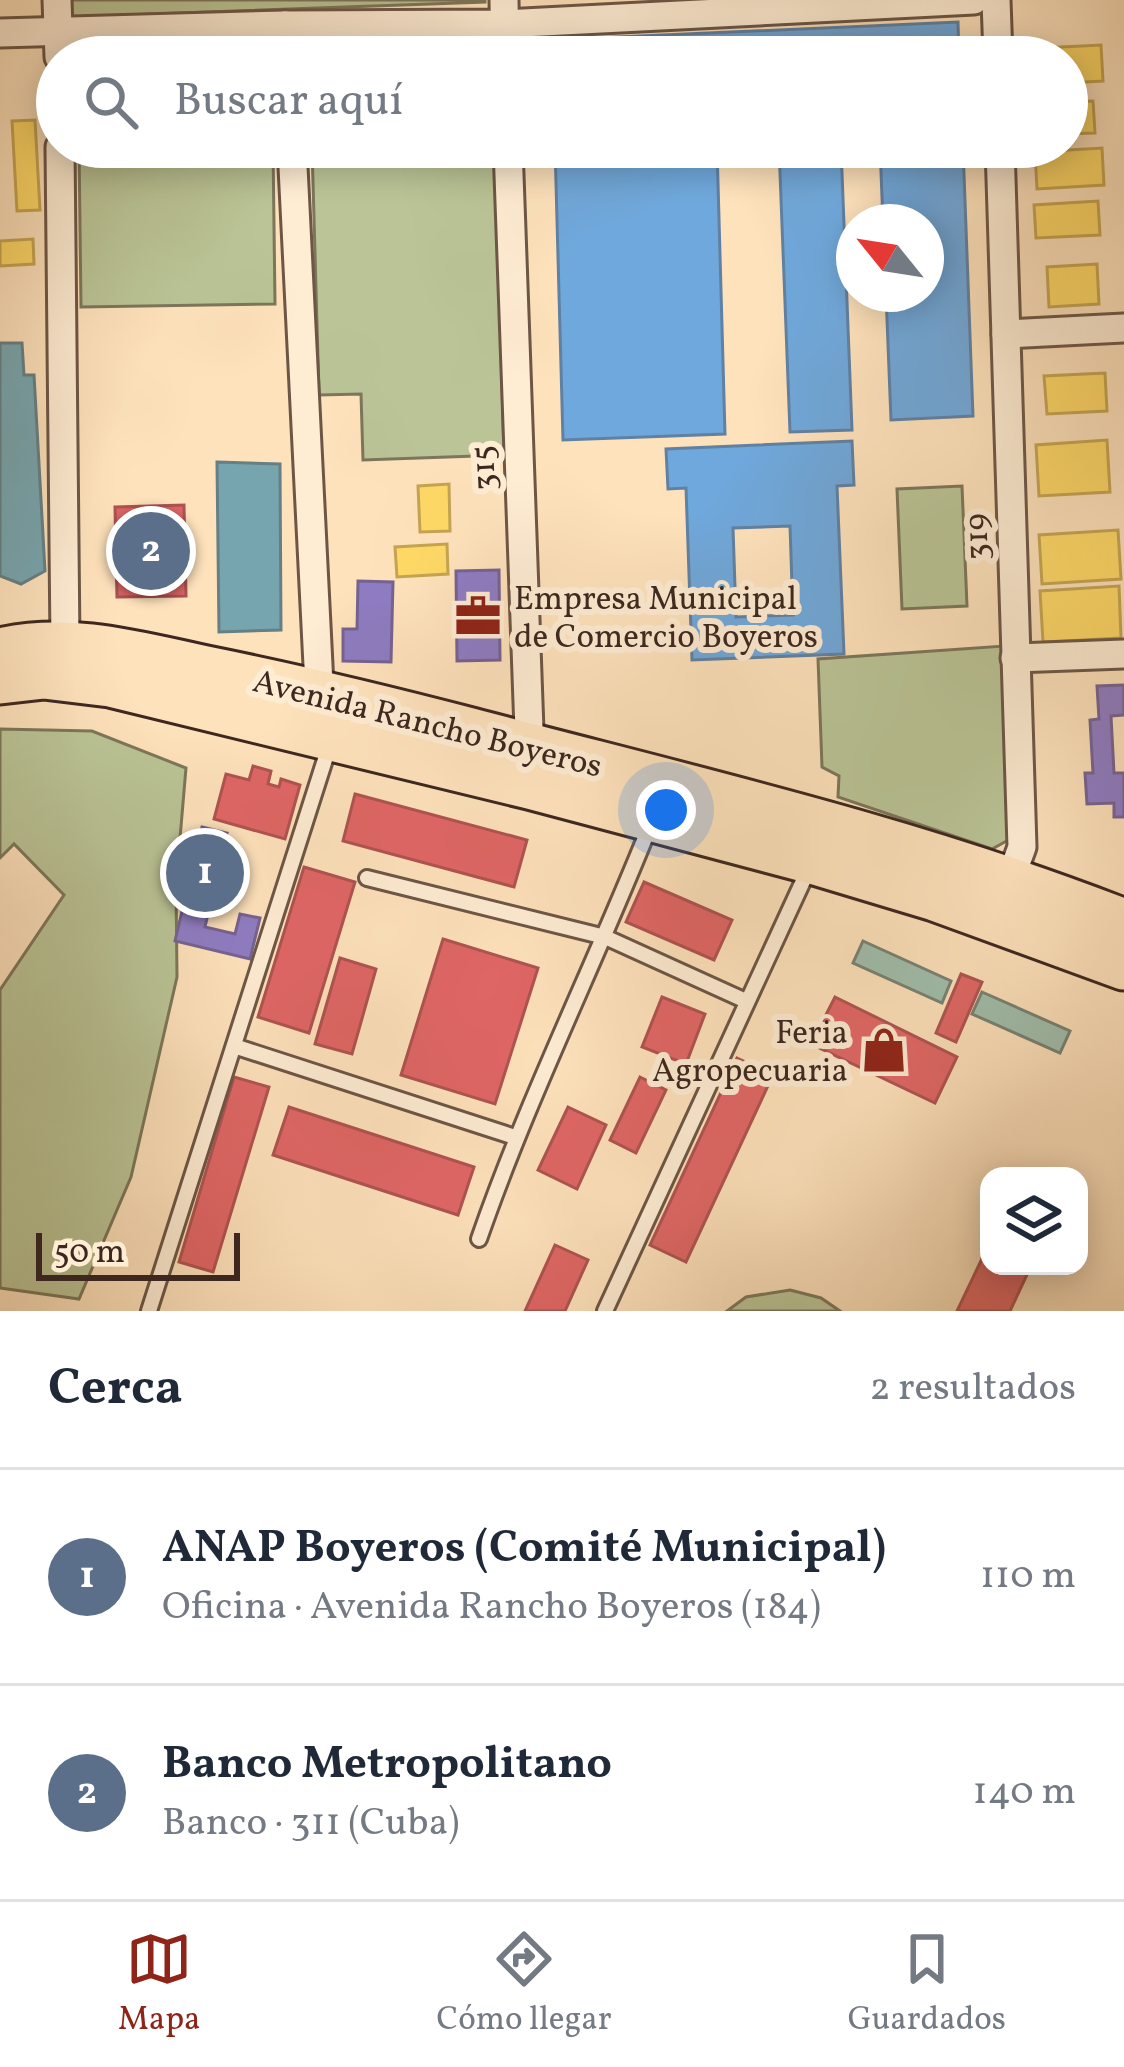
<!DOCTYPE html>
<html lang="es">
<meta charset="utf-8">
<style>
body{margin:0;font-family:Vollkorn,serif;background:#f2f2f3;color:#1f2937}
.controls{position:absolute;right:36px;bottom:36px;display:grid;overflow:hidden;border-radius:24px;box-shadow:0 6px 30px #0003}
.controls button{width:108px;height:108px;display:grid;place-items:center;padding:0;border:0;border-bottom:3px solid #e0e1e3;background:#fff;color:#1f2937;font:60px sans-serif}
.compass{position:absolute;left:836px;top:204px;width:108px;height:108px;border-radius:50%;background:#fff;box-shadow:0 6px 30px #0003;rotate:300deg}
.scale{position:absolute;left:36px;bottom:30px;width:204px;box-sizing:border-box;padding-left:12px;border:6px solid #3d271f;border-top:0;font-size:33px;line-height:42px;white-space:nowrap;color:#3d271f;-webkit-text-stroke:9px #feecd3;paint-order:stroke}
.you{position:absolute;left:666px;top:810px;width:42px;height:42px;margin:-30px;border:9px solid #fff;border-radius:50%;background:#1a73e8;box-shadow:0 0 0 18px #1a73e833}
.badge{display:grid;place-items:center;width:78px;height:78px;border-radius:50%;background:#8f2418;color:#fff;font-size:39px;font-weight:700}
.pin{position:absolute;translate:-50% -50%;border:6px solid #fff;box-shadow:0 3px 12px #0006}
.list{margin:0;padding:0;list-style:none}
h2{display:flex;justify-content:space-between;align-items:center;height:156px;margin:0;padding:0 48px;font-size:51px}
h2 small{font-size:39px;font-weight:400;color:#747a83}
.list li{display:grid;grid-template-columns:78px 1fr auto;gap:36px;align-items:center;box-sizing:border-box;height:216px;padding:0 48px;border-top:3px solid #e0e1e3}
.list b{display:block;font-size:45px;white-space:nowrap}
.list p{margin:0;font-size:39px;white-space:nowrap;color:#747a83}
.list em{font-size:39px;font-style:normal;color:#747a83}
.icon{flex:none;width:66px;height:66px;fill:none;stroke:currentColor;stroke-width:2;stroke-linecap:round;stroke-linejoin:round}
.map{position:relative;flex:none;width:1124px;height:1311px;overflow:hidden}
.search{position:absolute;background:#fff;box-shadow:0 6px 30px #0003;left:36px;right:36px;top:36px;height:132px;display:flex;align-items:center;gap:30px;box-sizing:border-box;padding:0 42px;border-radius:66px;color:#747a83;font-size:45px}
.sheet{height:588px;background:#fff}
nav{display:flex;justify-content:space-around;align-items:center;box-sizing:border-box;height:168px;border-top:3px solid #e0e1e3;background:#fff;font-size:33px;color:#747a83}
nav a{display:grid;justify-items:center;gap:6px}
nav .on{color:#8f2418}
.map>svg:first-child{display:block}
.green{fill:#bac496;stroke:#7c765a;stroke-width:3}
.water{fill:#a0beac;stroke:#788274;stroke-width:3}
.homes{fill:#ffd966;stroke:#c5a451;stroke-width:3}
.shops{fill:#e06666;stroke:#af5351;stroke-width:3}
.offices{fill:#8e7cc3;stroke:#766292;stroke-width:3}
.schools{fill:#6fa8dc;stroke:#6081a3;stroke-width:3;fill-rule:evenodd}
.public{fill:#76a5af;stroke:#657f84;stroke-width:3}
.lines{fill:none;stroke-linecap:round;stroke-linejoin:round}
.lane-casing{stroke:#6d5646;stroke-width:20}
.street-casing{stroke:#6d5646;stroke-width:33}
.primary-casing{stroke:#3d271f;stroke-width:51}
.lane{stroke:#feecd3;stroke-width:14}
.street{stroke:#feecd3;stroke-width:27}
.primary{stroke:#fee2bc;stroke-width:45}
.labels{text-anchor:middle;stroke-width:12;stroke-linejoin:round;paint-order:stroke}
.street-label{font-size:33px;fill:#3d271f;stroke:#feecd3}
.poi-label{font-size:33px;fill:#3d271f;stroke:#feecd3;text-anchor:start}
</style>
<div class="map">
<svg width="1124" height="1311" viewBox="0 0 1124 1311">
<rect width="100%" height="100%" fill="#fee2bc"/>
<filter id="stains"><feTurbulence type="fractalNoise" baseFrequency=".00167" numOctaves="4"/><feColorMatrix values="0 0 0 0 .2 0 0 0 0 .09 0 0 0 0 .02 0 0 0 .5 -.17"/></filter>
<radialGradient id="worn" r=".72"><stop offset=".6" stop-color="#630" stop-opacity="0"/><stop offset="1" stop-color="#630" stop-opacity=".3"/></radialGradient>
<g class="green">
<path d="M 70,0 L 485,0 L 485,2 L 71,17 Z"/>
<path d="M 492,37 L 492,57 L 309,57 L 309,43 Z"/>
<path d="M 271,42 L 272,57 L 78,57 L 84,45 Z"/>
<path d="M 79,147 L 273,147 L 275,304 L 81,307 Z"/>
<path d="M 312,147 L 495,147 L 504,455 L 363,460 L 361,394 L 319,395 Z"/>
<path d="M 962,486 L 967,606 L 902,609 L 897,489 Z"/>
<path d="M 1004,646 L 1012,838 L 992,849 L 838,797 L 839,776 L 822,767 L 818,659 Z"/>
<path d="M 0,729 L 92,731 L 186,768 L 176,885 L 177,977 L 131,1177 L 79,1299 L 0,1288 L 0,990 L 64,895 L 14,844 L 0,858 Z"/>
<path d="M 790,1290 L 821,1298 L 840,1311 L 727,1311 L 746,1297 Z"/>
</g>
<g class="water">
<path d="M 863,941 L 951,981 L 942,1003 L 853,963 Z"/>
<path d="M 982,992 L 1070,1031 L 1060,1053 L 972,1014 Z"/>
</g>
<g class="homes">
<path d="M 1101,45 L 1103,81 L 1067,83 L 1067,57 L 1043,57 L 1042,48 Z"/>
<path d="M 1093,101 L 1095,133 L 1067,134 L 1067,102 Z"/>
<path d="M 35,120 L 40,210 L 17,211 L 12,121 Z"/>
<path d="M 1102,148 L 1104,185 L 1037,189 L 1035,152 Z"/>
<path d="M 1098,201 L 1100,235 L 1036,238 L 1034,205 Z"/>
<path d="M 33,239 L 34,264 L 0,266 L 0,241 Z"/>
<path d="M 1097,264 L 1099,304 L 1049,307 L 1047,267 Z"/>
<path d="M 1105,373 L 1107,411 L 1047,414 L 1044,376 Z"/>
<path d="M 1107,440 L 1110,492 L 1039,496 L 1036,445 Z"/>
<path d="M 449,484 L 450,531 L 420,532 L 418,486 Z"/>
<path d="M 1118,530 L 1121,579 L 1042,584 L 1039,535 Z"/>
<path d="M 447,544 L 448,574 L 397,577 L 395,547 Z"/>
<path d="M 1119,586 L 1121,638 L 1043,642 L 1040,591 Z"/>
</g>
<g class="shops">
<path d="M 184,505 L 186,596 L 117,597 L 115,507 Z"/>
<path d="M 253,766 L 271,771 L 268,784 L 279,787 L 281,779 L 300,785 L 285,839 L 214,819 L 226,774 L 249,780 Z"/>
<path d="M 355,794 L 527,840 L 514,887 L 343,841 Z"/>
<path d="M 304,867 L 355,882 L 309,1033 L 258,1017 Z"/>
<path d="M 644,882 L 732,920 L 714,960 L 626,922 Z"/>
<path d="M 443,939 L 538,968 L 495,1104 L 401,1075 Z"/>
<path d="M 340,958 L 376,969 L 352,1054 L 315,1044 Z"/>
<path d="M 961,974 L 982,982 L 956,1042 L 936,1033 Z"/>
<path d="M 662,997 L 705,1014 L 686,1064 L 642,1047 Z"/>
<path d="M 835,997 L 957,1057 L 935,1103 L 811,1044 Z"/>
<path d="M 737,1058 L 773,1075 L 686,1262 L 650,1245 Z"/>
<path d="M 234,1077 L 269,1087 L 213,1272 L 179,1262 Z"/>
<path d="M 640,1077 L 666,1090 L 636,1153 L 610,1140 Z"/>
<path d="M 289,1107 L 474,1167 L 458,1215 L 273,1155 Z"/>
<path d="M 568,1107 L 606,1125 L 577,1189 L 538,1170 Z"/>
<path d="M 989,1244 L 989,1266 L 1031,1266 L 1010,1311 L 957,1311 Z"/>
<path d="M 555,1245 L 588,1260 L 565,1311 L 525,1311 Z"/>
</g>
<g class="offices">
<path d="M 499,570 L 500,660 L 457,661 L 456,571 Z"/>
<path d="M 358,581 L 393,582 L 391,662 L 343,661 L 343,629 L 357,629 Z"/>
<path d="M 1124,685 L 1124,715 L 1111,716 L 1114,773 L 1124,773 L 1124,817 L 1114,817 L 1114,803 L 1087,804 L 1085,773 L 1093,773 L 1090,720 L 1099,719 L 1097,686 Z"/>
<path d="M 202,827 L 227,833 L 205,927 L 235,934 L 240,914 L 260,918 L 250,959 L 175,941 Z"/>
</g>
<g class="schools">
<path d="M 958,22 L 959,57 L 553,57 L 552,40 Z"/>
<path d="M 555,147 L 717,147 L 725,434 L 563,440 Z"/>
<path d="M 779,147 L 841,147 L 852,430 L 790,432 Z"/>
<path d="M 880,147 L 963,147 L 973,416 L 891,420 L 886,294 L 926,294 L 926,222 L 883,222 Z"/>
<path d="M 852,441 L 854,485 L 837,486 L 844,654 L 692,660 L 686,488 L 668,489 L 666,449 ZM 790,526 L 793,615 L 736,617 L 733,528 Z"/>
</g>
<g class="public">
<path d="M 0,343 L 22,343 L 24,375 L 34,375 L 45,571 L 21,584 L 0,576 Z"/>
<path d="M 217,462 L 280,464 L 281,630 L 219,632 Z"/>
</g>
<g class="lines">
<g class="lane-casing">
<g id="lane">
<path d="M 367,878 L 605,937 L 746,1001"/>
<path d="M 234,1046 L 515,1137"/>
<path d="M 479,1239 C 528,1098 594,966 649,828"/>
<path d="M 149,1311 L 330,744"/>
<path d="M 605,1311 L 810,866"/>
</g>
</g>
<g class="street-casing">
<g id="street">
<path d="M 57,0 L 59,57"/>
<path d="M 504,0 L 505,57"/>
<path d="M 996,0 L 998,57"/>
<path d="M 285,25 L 287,57"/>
<path d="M 0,33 L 285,25 L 504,24 L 974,0"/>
<path d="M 60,147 L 65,643"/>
<path d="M 292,147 L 320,705"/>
<path d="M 508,147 L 530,758"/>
<path d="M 1000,147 L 1022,847 L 1005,894"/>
<path d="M 1006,334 L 1124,328"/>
<path d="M 1015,658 L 1124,654"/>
</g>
</g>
<g class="primary-casing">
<g id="primary">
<path d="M 0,651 C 70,635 136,654 206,669 C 295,687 383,708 471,731 C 691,789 912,839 1124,922"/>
<path d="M 0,681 L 44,676 L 110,684 L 529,786 L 812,861 L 935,898 L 1124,967"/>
</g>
</g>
<use href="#lane" class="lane"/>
<use href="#street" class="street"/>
<use href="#primary" class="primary"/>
</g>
<defs>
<g id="office-bare" transform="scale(3.6)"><path d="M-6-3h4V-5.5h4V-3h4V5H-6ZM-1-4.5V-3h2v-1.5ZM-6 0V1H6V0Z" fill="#8f2418" stroke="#feecd3" stroke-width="2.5" paint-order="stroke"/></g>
<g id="shop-bare" transform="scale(3.6)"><path d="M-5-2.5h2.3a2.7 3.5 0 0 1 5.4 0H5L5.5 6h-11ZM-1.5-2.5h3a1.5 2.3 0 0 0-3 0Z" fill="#8f2418" stroke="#feecd3" stroke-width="2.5" paint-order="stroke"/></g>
</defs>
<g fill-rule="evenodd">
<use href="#office-bare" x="478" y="616"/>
<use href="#shop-bare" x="884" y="1050"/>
</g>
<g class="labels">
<g class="street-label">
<text transform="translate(482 468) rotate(-93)" y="12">315</text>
<text transform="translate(975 537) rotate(-92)" y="12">319</text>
<text transform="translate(428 722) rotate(14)" y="12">Avenida Rancho Boyeros</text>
</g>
<g class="poi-label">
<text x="514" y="609">Empresa Municipal<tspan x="514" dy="38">de Comercio Boyeros</tspan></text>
<text x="848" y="1043" text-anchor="end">Feria<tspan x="848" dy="38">Agropecuaria</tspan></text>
</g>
</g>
<rect width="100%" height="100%" filter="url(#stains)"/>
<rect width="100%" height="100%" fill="url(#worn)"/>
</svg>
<div class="controls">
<button><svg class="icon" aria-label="layers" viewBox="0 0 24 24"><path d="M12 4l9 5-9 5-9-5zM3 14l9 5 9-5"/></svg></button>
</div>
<svg class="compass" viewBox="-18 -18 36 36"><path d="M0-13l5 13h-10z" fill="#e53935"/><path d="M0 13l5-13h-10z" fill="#747a83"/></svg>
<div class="scale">50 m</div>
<div class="you"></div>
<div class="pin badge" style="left:205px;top:873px;background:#5c6f8a">1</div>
<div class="pin badge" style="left:151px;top:551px;background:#5c6f8a">2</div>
<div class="search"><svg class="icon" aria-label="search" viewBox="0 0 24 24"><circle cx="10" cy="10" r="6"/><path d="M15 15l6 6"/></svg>Buscar aquí</div>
</div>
<section class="sheet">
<h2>Cerca<small>2 resultados</small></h2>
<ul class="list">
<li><span class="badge" style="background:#5c6f8a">1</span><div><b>ANAP Boyeros (Comité Municipal)</b><p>Oficina · Avenida Rancho Boyeros (184)</p></div><em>110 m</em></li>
<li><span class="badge" style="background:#5c6f8a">2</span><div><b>Banco Metropolitano</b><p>Banco · 311 (Cuba)</p></div><em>140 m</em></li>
</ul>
</section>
<nav>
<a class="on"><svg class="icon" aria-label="map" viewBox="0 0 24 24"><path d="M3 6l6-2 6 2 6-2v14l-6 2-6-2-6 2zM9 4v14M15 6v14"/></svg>Mapa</a>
<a><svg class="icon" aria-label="directions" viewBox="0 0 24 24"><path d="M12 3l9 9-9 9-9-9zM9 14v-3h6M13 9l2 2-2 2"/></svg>Cómo llegar</a>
<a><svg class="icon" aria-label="saved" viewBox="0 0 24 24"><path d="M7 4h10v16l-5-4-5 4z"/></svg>Guardados</a>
</nav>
